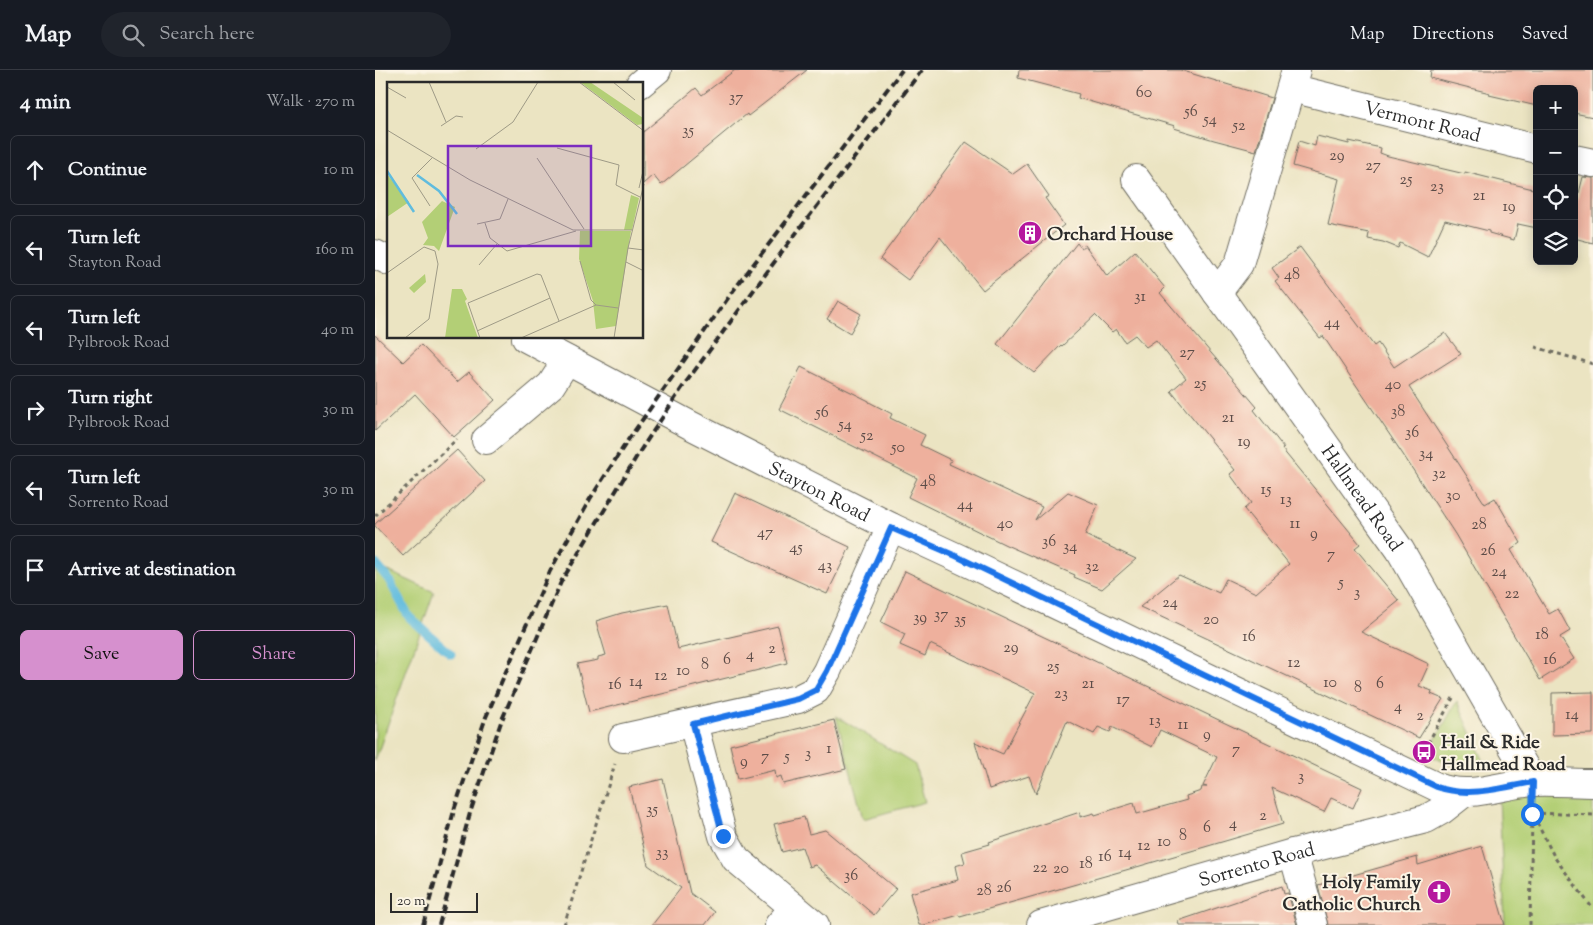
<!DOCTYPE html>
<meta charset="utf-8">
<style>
body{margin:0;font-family:"Sorts Mill Goudy",serif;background:#20242c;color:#f1f3f6}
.controls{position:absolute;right:15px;top:15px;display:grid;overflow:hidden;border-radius:8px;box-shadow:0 2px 12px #0003}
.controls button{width:45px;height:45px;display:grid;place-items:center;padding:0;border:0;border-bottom:1px solid #363941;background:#171b24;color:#f1f3f6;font:25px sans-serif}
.scale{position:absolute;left:15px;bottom:12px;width:88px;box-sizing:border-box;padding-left:5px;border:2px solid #2b2b2b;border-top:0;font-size:14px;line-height:18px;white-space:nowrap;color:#2b2b2b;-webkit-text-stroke:4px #fcf5e5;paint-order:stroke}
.stop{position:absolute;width:15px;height:15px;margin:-11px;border:4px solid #1a73e8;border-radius:50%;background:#fff}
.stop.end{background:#1a73e8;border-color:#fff;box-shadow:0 1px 5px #0008}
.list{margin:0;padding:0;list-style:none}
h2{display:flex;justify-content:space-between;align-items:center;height:65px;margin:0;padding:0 20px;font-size:21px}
h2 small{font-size:16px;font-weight:400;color:#9ea1a6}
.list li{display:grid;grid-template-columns:32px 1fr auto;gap:15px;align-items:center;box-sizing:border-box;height:70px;margin:0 10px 10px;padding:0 10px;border:1px solid #363941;border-radius:8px}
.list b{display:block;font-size:19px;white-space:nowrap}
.list p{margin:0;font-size:16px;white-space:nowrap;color:#9ea1a6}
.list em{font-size:16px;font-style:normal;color:#9ea1a6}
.actions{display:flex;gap:10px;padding:15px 20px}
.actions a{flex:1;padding:11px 0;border:1px solid #d690ce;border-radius:8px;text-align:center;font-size:18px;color:#d690ce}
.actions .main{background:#d690ce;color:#111}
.icon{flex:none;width:28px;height:28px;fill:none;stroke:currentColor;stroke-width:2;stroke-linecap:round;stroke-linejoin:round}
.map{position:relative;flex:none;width:1218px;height:855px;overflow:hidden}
header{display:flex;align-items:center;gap:30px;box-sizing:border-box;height:70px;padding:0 25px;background:#171b24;border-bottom:1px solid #363941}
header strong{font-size:24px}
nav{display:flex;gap:28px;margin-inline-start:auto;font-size:18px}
.search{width:350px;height:45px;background:#20242c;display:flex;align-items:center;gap:12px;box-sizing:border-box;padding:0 18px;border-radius:28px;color:#9ea1a6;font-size:19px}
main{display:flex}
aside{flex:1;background:#171b24}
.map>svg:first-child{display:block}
.green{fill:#b3cf76;stroke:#6f7d50}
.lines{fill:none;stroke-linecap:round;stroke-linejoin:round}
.stream{stroke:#60bcde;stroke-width:9}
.building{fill:#eeb09d}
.minor-casing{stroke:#6e6c60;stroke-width:30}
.path{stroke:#6e6c60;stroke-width:3;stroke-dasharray:4 4;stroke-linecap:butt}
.minor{stroke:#fff;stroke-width:28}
.rail{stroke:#2b2b2b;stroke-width:4;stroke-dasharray:8 4;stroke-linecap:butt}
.route{stroke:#1a73e8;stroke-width:6}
.labels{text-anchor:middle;stroke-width:4;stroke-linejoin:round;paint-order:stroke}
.number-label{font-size:16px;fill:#5c4c48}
.street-label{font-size:19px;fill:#2b2b2b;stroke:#fcf5e5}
.poi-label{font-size:19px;font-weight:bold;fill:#2b2b2b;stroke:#fcf5e5;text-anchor:start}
.inset-river{fill:none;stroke:#60bcde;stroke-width:2.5}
.inset-road{fill:none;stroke:#9e9a86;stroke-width:1}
.view{fill:#7b2cbf;fill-opacity:0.15;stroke:#7b2cbf;stroke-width:2.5}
.inset-edge{fill:none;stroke:#2b2b2b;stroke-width:2.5}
</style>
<header>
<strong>Map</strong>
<div class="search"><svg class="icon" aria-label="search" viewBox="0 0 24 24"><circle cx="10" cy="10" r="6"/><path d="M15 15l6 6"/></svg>Search here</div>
<nav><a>Map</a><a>Directions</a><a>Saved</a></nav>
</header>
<main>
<aside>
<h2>4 min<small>Walk · 270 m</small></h2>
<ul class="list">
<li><svg class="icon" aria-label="ahead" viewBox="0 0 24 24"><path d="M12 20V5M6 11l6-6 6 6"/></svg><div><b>Continue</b></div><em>10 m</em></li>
<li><svg class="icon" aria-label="left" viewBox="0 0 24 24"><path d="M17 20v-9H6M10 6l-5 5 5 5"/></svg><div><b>Turn left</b><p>Stayton Road</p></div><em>160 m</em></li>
<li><svg class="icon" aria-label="left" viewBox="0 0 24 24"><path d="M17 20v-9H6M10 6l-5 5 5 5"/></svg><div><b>Turn left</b><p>Pylbrook Road</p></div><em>40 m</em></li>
<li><svg class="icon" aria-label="right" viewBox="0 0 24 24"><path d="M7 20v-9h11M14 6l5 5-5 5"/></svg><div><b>Turn right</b><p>Pylbrook Road</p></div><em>30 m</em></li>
<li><svg class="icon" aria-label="left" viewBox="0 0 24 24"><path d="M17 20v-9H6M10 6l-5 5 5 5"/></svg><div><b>Turn left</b><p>Sorrento Road</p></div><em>30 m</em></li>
<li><svg class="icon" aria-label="arrive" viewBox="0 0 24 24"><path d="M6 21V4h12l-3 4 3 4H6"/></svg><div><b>Arrive at destination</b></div></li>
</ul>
<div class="actions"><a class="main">Save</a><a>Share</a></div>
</aside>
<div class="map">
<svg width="1218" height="855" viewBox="0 0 1218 855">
<rect width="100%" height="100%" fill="#fcf5e5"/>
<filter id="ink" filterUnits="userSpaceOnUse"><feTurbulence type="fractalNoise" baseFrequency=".02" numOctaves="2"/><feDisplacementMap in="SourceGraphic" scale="10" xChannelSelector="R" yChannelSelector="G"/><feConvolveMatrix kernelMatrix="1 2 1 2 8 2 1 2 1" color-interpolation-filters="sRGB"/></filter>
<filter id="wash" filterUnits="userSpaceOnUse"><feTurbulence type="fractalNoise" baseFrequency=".0096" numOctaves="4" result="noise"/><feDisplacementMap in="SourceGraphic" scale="20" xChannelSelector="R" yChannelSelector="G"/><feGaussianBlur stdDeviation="1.12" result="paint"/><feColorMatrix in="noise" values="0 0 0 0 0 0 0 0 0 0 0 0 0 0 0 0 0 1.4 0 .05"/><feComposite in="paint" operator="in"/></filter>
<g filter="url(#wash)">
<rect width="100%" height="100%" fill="#ebe4c2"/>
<g class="green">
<path d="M 0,495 L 59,522 L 0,691 Z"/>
<path d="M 1082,631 L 1110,694 C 1093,704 1069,692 1052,684 Z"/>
<path d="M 461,646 L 540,695 L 550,732 L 488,749 Z"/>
<path d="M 1218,720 L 1218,855 L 1130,855 L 1124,728 Z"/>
</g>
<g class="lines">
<path class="stream" d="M 0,493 L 14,510 L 34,547 L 76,584"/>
</g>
<g id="blocks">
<g class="building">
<path d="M 360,0 L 432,0 L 373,46 L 372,44 L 286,115 L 278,105 L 268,114 L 268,62 L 321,18 L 327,25 Z"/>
<path d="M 644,0 L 805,0 L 897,28 L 881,81 L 839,70 L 799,58 L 800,56 L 703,28 L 704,24 L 643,8 Z"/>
<path d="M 1056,0 L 1218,0 L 1218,47 L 1199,43 L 1199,19 L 1162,19 L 1162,36 L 1114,25 L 1115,23 L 1055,8 Z"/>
<path d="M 942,66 L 974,74 L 974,71 L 1006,78 L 1005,83 L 1013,86 L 1090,104 L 1090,102 L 1162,120 L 1162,158 L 1143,154 L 1139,170 L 1114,163 L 1114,161 L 1070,150 L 1053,187 L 1025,173 L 1023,178 L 1008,172 L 993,169 L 994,163 L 953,155 L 964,109 L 918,96 L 924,71 L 940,76 Z"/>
<path d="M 591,72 L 638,104 L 652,94 L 674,126 L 670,128 L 689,155 L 608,220 L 565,167 L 533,210 L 505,189 Z"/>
<path d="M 1208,107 L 1218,108 L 1218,173 L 1199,168 L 1199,143 Z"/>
<path d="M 702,173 L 706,178 L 710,175 L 732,206 L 760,181 L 790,218 L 785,223 L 882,337 L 879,340 L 909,378 L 907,379 L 985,474 L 980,478 L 1024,531 L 986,562 L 1054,594 L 1044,616 L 1057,621 L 1056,624 L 1068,629 L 1044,668 L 765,537 L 804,505 L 844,523 L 851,509 L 881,523 L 914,494 L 869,439 L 876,433 L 855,404 L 860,400 L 796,321 L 811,308 L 781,270 L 771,277 L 760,265 L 750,272 L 741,259 L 737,262 L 720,245 L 687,276 L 686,275 L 659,303 L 622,274 Z"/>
<path d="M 925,177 L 999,276 L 1003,273 L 1019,297 L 1070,263 L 1086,284 L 1034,317 L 1110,434 L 1120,428 L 1146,473 L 1136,480 L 1174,544 L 1183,539 L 1195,561 L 1185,567 L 1199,589 L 1165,610 L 1080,464 L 1027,383 L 948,266 L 945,268 L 900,211 L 904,208 L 897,198 Z"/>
<path d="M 463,231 L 486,244 L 475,263 L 452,249 Z"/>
<path d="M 0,265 L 28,292 L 46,275 L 82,312 L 94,302 L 120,330 L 79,367 L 40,324 L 0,361 Z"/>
<path d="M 426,297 L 494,331 L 494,332 L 517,344 L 515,348 L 550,365 L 545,375 L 576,390 L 574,394 L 667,437 L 660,450 L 693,422 L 723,435 L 710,465 L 761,489 L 727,519 L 699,507 L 700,505 L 631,475 L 533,427 L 542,408 L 404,339 Z"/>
<path d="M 82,380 L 110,411 L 28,486 L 0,456 L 0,454 Z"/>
<path d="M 360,423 L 475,477 L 452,524 L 336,472 Z"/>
<path d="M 530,501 L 987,718 L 978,738 L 956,728 L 949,742 L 897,718 L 908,754 L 765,796 L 585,847 L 584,845 L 549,855 L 544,855 L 535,823 L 583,810 L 580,796 L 590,793 L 587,782 L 615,774 L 614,772 L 705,742 L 705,747 L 719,743 L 720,745 L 759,733 L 762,744 L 812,730 L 811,726 L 826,721 L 827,717 L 832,717 L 828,716 L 842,687 L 785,660 L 777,677 L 737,657 L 735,662 L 723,657 L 719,664 L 692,651 L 661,724 L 654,706 L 614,719 L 600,672 L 628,684 L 660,623 L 555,574 L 550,586 L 525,575 L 530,564 L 506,552 Z"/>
<path d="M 293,534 L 303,579 L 403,556 L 412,593 L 214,642 L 202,594 L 223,590 L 223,587 L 231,585 L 221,551 L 247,543 Z"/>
<path d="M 1218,622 L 1218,664 L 1177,665 L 1177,623 Z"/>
<path d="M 459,650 L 471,699 L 408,714 L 406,706 L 401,708 L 400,700 L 363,709 L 355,675 Z"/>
<path d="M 288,709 L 315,823 L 340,842 L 330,855 L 277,855 L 306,818 L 273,795 L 254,717 Z"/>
<path d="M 429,747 L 434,764 L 450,760 L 521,819 L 499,845 L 440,795 L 434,797 L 427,777 L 407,782 L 399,754 Z"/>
<path d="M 1107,776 L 1130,855 L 953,855 L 943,815 L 1042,787 L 1043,795 Z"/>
<path d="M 907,816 L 909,824 L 913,823 L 922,855 L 804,855 L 803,851 Z"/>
</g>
</g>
</g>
<g filter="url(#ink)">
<use href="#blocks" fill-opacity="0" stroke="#6e6c60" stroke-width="1"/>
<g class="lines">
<g class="minor-casing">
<g id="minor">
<path d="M 265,14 L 282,0"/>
<path id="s1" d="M 932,22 L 1162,79"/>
<path d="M 1199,89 L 1218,93"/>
<path id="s2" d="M 761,109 L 1025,480 L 1158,712"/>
<path d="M 0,184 L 14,191"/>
<path d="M 842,223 L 864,194 L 921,0"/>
<path id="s3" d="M 151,268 L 315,355 L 516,457 L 581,487 L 1062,717 C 1096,730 1126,714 1159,712 C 1178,711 1199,713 1218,713"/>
<path d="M 111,370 L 176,315 L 192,290"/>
<path d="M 318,653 L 348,766 L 361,789 L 440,855"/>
<path d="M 248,668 L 423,629 L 441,620 L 452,601 L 516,457"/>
<path d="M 918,783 L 938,855"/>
<path d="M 404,855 L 419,838"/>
<path id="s4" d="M 666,855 L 918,783 L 1051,749 L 1067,740 L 1090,722"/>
</g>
</g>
<g class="path">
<path d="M 1160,277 L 1218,294"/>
<path d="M 0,446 L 82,369"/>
<path d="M 1049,680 L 1078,628"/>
<path d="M 1218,745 L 1157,743 L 1180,788 L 1218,839"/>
<path d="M 189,855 L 240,694"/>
<path d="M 1155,855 L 1157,746"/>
</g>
<use href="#minor" class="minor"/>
<g class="rail">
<path d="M 48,855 L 80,737 L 111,647 L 175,501 L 215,429 L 253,370 L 358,221 L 527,0"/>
<path d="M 64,855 L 95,743 L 126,652 L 186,512 L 265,381 L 309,315 L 409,179 L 547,0"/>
</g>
</g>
</g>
<g class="lines" filter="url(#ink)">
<path class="route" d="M 348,766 L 318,654 L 423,629 L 441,620 L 452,601 L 516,458 L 581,486 L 1062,717 C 1092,728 1127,718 1158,712 L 1157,744"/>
</g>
<defs>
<g id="building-disc" transform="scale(1.25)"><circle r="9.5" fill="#b5179e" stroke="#fcf5e5"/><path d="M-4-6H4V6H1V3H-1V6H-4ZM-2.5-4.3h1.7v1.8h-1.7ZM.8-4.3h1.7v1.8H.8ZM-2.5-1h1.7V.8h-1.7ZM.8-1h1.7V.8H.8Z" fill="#fff"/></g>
<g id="bus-disc" transform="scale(1.25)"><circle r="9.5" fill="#b5179e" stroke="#fcf5e5"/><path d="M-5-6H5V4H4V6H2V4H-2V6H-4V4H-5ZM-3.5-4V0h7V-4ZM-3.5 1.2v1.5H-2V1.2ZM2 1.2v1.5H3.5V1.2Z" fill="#fff"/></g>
<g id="church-disc" transform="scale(1.25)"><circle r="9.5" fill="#b5179e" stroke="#fcf5e5"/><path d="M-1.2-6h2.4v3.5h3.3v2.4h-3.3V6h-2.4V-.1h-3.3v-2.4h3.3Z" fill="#fff"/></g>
</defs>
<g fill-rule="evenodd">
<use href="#building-disc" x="655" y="163"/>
<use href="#bus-disc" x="1049" y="682"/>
<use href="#church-disc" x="1064" y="822"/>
</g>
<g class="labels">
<g class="number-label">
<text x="769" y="27">60</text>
<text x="361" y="32">37</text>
<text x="816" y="46">56</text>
<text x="835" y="54">54</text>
<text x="864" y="60">52</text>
<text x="313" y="65">35</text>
<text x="962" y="90">29</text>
<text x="998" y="100">27</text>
<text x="1031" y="114">25</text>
<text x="1062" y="121">23</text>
<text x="1104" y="130">21</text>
<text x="1134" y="141">19</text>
<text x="917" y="209">48</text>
<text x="765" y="231">31</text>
<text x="957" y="257">44</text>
<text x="812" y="287">27</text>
<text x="825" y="318">25</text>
<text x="1018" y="319">40</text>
<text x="1023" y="346">38</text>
<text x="447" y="347">56</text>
<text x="853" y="352">21</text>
<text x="470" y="359">54</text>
<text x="1037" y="367">36</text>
<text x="492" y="370">52</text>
<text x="869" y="376">19</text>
<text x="523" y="382">50</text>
<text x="1051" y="388">34</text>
<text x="1064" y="408">32</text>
<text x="553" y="416">48</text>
<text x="891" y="424">15</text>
<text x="1078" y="430">30</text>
<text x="911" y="434">13</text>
<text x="590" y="439">44</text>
<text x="630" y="458">40</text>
<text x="920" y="458">11</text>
<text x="1104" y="459">28</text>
<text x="390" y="467">47</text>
<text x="939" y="468">9</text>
<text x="674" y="476">36</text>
<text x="695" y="481">34</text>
<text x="421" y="482">45</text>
<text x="1113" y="485">26</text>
<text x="956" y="489">7</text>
<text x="450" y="500">43</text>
<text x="717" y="501">32</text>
<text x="1124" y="506">24</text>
<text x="966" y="517">5</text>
<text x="982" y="527">3</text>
<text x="1137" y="528">22</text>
<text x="795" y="537">24</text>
<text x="566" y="549">37</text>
<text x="545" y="552">39</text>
<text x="585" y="554">35</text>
<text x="836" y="554">20</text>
<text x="1167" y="569">18</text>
<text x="874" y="571">16</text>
<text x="636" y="582">29</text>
<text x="397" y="583">2</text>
<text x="375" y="589">4</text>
<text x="352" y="594">6</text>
<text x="1175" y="594">16</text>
<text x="919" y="597">12</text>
<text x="330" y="599">8</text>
<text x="678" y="601">25</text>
<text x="308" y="605">10</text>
<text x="286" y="610">12</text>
<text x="261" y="616">14</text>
<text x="955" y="617">10</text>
<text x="713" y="618">21</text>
<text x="1005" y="618">6</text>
<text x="240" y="619">16</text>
<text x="983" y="622">8</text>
<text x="686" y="628">23</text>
<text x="748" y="634">17</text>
<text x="1023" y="641">4</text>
<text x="1197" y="649">14</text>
<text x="1045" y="650">2</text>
<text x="780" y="655">13</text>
<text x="808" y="659">11</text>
<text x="832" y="669">9</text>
<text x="454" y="683">1</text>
<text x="861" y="684">7</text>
<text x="433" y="688">3</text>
<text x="390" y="691">7</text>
<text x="412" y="691">5</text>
<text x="369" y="696">9</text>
<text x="926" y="711">3</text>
<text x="277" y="744">35</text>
<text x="888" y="750">2</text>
<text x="858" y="758">4</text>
<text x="832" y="762">6</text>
<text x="808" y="770">8</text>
<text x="789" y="776">10</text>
<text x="769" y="780">12</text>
<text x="287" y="787">33</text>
<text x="750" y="787">14</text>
<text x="730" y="791">16</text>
<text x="711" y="798">18</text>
<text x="665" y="802">22</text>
<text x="686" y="803">20</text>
<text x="476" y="810">36</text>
<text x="629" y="822">26</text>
<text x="609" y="825">28</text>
</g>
<g class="street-label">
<text dy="7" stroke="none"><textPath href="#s1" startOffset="119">Vermont Road</textPath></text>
<text dy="7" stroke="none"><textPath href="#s3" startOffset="331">Stayton Road</textPath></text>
<text dy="7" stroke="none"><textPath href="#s2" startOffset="391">Hallmead Road</textPath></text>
<text dy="7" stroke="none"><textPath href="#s4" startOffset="224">Sorrento Road</textPath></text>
</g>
<g class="poi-label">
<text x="672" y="170">Orchard House</text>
<text x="1066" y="678">Hail &amp; Ride<tspan x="1066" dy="22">Hallmead Road</tspan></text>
<text x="1046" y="818" text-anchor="end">Holy Family<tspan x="1046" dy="22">Catholic Church</tspan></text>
</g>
</g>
<g transform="translate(12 12)">
<rect width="256" height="256" fill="#ebe4c2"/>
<path d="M 193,0 L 203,0 L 256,36 L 256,42 L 250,43 ZM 0,92 L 22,120 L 0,135 ZM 244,113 L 252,116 L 245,148 L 237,148 ZM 55,119 L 68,125 L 52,169 L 47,164 L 36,163 L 41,156 L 35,140 ZM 193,149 L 244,149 L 229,244 L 209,247 L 206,219 L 192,177 ZM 38,192 L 39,200 L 27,211 L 22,206 ZM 65,207 L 75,207 L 80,217 L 78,219 L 91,256 L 58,256 Z" fill="#b3cf76"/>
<path class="inset-river" d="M 0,89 L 27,130M 30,93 L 52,109 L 70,132"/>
<path class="inset-road" d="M 42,0 L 59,40M 192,0 L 257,49M 226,0 L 248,18M 0,5 L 19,16M 54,44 L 69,34 L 76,35M 0,48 L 83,98 L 186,148 L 245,148M 170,66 L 232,83 L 229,103 L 253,115M 89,67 L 126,40 L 151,0M 150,76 L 197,147M 252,106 L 257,85M 43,124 L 25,96 L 45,76M 98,141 L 103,156 L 120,169 L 189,149M 90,142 L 113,137 L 121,117M 241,166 L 257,168M 193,179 L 204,218 L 209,223M 239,180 L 257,189M 92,183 L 110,162M 0,191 L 37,165 L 48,169 L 51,182 L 42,237 L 18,256M 90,249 L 163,216M 93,256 L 81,221 L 150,192 L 154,193 L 172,239M 134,256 L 209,223 L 231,226M 227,256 L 241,166 L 257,102"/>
<path class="view" d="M 61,64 L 204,64 L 204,164 L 61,164 Z"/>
<rect width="256" height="256" class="inset-edge"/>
</g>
</svg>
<div class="controls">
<button>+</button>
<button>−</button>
<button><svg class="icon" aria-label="locate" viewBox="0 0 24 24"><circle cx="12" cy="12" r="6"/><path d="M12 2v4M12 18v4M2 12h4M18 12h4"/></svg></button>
<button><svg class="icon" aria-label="layers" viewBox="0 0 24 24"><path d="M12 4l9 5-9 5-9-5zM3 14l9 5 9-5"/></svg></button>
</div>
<div class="scale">20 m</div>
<div class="stop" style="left:1157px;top:744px"></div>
<div class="stop end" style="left:348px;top:766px"></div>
</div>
</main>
